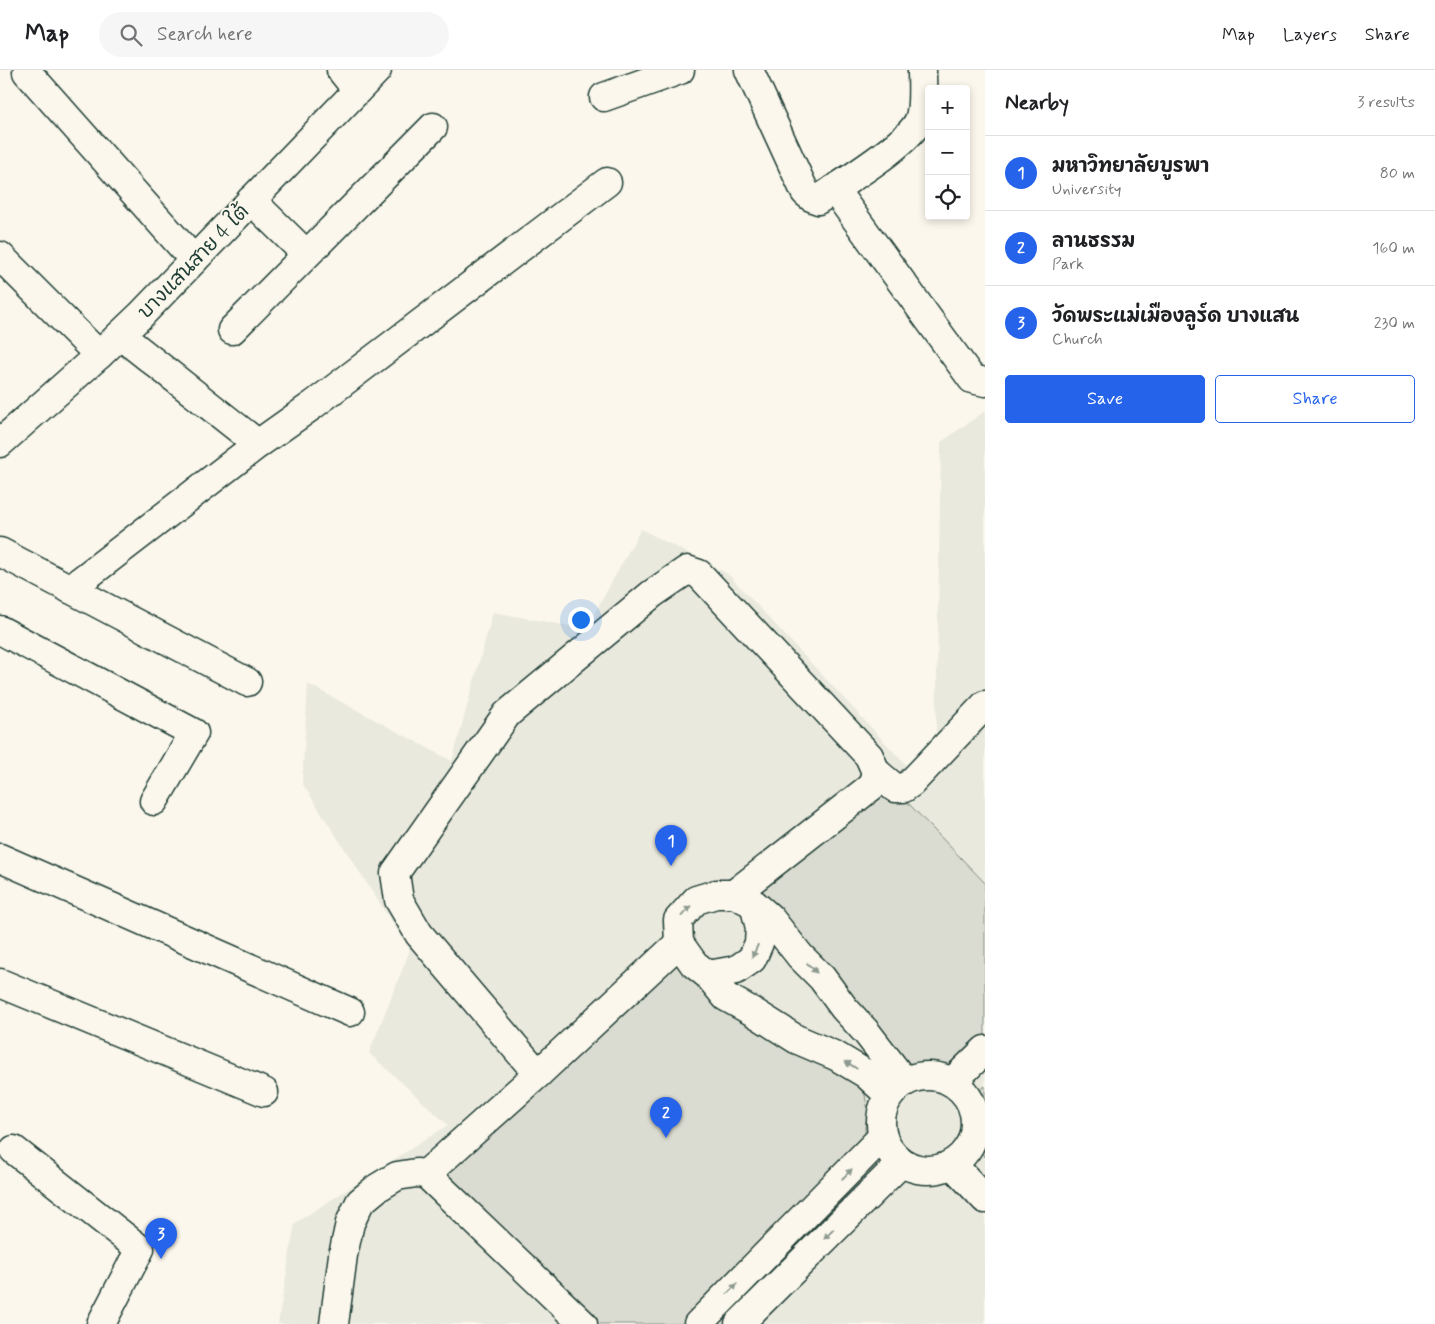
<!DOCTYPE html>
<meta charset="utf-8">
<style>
body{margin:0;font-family:Mynerve,"Playpen Sans Thai",sans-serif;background:#f6f6f6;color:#202124}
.controls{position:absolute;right:15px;top:15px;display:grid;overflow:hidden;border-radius:5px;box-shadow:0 2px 8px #0003}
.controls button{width:45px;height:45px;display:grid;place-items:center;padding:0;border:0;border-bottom:1px solid #e0e0e0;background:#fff;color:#202124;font:25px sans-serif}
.you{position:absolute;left:580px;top:549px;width:18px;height:18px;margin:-12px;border:4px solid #fff;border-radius:50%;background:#1a73e8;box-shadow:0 0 0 8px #1a73e833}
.badge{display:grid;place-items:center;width:32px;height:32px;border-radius:50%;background:#2563eb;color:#fff;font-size:16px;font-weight:700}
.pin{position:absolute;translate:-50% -41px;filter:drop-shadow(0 1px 2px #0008)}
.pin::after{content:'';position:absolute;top:26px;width:18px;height:15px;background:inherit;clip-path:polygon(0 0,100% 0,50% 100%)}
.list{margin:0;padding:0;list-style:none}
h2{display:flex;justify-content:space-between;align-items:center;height:65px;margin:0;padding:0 20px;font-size:21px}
h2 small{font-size:16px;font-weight:400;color:#757577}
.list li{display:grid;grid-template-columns:32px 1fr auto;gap:15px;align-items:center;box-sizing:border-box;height:75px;padding:0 20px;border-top:1px solid #e0e0e0}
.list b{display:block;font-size:19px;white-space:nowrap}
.list p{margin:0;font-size:16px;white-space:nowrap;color:#757577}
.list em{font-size:16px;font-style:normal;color:#757577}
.actions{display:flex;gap:10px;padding:15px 20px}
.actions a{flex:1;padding:11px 0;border:1px solid #2563eb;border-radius:5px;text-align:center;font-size:18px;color:#2563eb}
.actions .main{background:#2563eb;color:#fff}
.icon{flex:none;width:28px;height:28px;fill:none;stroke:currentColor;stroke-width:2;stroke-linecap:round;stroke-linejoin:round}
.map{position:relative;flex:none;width:985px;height:1254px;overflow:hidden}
header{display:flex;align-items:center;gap:30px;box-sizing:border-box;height:70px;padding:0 25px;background:#fff;border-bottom:1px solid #e0e0e0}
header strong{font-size:24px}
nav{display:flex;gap:28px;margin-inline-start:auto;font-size:18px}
.search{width:350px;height:45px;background:#f6f6f6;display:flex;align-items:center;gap:12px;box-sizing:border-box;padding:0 18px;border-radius:28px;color:#757577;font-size:19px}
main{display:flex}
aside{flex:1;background:#fff}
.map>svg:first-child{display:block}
.built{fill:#eae9de}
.green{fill:#dbdcd1;stroke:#7d8c82}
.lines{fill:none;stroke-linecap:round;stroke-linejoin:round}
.minor-casing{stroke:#1f3d34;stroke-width:31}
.minor{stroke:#fbf7ec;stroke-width:28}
.oneway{fill:#8d9a90}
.labels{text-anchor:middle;stroke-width:4;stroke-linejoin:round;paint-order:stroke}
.street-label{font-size:20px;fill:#1f3d34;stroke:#fbf7ec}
</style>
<header>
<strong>Map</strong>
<div class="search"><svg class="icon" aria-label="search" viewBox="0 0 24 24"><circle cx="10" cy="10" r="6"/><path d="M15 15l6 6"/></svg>Search here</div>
<nav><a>Map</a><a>Layers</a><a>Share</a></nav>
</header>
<main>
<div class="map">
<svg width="985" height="1254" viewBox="0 0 985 1254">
<rect width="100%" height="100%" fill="#fbf7ec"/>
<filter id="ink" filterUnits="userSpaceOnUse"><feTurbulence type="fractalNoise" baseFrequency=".02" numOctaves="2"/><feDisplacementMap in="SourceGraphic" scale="10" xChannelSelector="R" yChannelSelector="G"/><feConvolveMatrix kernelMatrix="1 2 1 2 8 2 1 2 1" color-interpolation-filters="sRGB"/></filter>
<g filter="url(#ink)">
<path class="built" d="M 985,341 L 985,1254 L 278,1254 L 295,1153 L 448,1055 L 369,983 L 410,880 L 302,713 L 308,614 L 452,691 L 493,542 L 586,559 L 641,459 L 728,504 L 907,696 L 936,663 L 941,372 Z"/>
<g class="green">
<path d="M 884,708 L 985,813 L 985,980 L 960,1005 L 930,1005 L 908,1003 L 742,818 Z"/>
<path d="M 674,883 L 856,1011 L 865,1025 L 868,1042 L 865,1057 L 865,1080 L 685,1254 L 583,1254 L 426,1104 Z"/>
<path d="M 985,1016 L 985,1087 L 971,1073 L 974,1042 L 978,1022 Z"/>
</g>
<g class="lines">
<g class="minor-casing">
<g id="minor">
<path d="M 341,0 L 357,20"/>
<path d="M 749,0 L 805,122 L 811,127 L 818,130 C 841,114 910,73 919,50 C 924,38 922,13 922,0"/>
<path d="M 27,2 L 194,190"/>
<path d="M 604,27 L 680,0"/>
<path d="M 834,119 L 972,309 L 985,312"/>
<path d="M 251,130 L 306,184"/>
<path d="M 0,186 L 99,285"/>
<path d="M 232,260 L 433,57"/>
<path d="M 120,265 L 258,374 L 313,335 L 607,112"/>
<path d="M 0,373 L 99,285 L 141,245 L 377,0"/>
<path d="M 0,482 L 247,612"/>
<path d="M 70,519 L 258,374"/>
<path d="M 0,560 L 194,663 L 154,731"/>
<path d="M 876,702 L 895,718 L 904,718 L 911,713 L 985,635"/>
<path d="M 0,788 L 350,942"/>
<path d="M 708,905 L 736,900 L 752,889 L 759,873 L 760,858 L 754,834"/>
<path d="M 0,913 L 264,1022"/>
<path d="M 538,1004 L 419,864 L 399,830 L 395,803 L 507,644 L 652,524 L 687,500 L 699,504 L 869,686 L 876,702 L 872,716 L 734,824"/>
<circle cx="928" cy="1053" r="47"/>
<path d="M 952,1012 L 985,980"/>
<path d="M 889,1025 L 866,1004 L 836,986 L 796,969 L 755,943 L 726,927 L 708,905 L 694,894 L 679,873 L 678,850 L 696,830 L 716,824 L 734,824 L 754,834 L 770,848 L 800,886 L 822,908 L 844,938 L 867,963 L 904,1011"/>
<path d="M 14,1080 L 140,1179 L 101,1254"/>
<path d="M 952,1094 L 985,1129"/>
<path d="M 426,1104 L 538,1004 L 679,873"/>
<path d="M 334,1254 L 343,1185 L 350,1153 L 360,1132 L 377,1118 L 397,1106 L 416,1103 L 426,1104 L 583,1254"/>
<path d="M 698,1254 L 882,1067"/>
<path d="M 739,1254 L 901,1093"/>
</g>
</g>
<use href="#minor" class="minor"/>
</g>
<defs><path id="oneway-solid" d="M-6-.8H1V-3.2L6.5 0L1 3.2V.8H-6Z" transform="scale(1.25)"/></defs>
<g class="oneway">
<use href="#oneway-solid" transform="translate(686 841) rotate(-48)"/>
<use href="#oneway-solid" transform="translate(755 881) rotate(115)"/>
<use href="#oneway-solid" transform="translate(812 898) rotate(45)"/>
<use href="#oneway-solid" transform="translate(851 995) rotate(-148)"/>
<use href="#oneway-solid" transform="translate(847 1104) rotate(-45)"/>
<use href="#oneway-solid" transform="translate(829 1164) rotate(135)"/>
<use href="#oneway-solid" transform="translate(732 1219) rotate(-45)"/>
</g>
</g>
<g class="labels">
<g class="street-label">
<text transform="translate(193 191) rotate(-46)" y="7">บางแสนสาย 4 ใต้</text>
</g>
</g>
</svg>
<div class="controls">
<button>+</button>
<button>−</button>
<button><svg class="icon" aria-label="locate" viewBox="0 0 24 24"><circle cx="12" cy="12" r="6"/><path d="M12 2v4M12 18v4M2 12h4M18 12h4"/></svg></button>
</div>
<div class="you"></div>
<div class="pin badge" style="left:671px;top:796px">1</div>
<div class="pin badge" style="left:666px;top:1068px">2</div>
<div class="pin badge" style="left:161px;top:1189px">3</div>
</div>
<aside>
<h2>Nearby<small>3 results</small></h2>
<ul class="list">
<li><span class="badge">1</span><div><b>มหาวิทยาลัยบูรพา</b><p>University</p></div><em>80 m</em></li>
<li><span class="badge">2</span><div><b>ลานธรรม</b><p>Park</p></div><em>160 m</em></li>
<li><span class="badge">3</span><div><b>วัดพระแม่เมืองลูร์ด บางแสน</b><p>Church</p></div><em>230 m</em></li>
</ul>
<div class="actions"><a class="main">Save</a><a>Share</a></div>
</aside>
</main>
